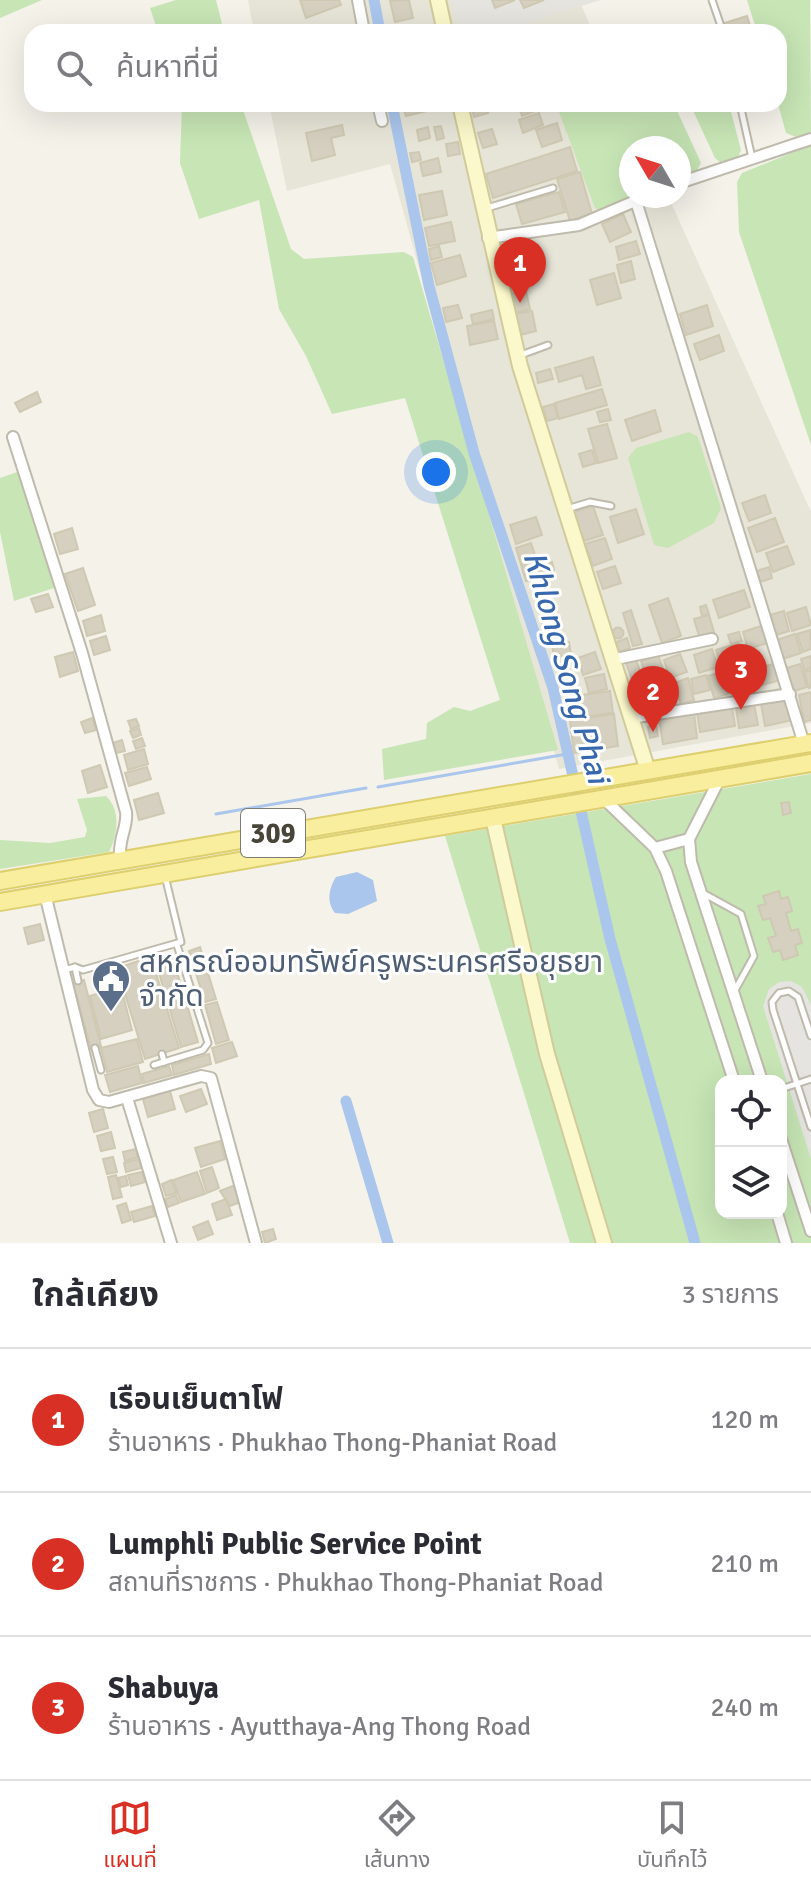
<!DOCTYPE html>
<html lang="th">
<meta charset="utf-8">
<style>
body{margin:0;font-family:Signika,"Noto Sans Thai",sans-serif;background:#f2f2f3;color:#2b2b33}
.controls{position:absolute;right:24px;bottom:24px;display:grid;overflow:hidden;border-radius:16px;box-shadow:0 8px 32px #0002}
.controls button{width:72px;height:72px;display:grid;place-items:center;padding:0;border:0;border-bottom:2px solid #e1e1e2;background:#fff;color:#2b2b33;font:40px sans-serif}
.compass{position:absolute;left:619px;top:136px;width:72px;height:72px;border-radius:50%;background:#fff;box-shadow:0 8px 32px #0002;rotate:309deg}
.you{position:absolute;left:436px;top:472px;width:28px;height:28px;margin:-20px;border:6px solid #fff;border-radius:50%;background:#1a73e8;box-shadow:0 0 0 12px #1a73e833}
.badge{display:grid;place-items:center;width:52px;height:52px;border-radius:50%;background:#d93025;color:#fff;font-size:26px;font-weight:700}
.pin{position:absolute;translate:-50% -66px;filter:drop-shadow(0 2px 4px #0008)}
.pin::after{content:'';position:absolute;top:42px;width:28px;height:24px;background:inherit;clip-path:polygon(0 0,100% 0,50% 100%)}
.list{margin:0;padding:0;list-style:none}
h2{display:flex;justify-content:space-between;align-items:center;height:104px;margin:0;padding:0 32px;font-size:34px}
h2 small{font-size:26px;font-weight:400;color:#7c7c81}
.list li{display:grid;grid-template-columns:52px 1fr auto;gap:24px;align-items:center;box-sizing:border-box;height:144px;padding:0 32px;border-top:2px solid #e1e1e2}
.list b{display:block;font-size:30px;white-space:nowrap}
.list p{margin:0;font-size:26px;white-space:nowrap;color:#7c7c81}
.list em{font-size:26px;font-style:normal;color:#7c7c81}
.icon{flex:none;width:44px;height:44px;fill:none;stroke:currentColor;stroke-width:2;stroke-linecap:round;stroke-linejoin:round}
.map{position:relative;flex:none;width:811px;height:1243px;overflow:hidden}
.search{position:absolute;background:#fff;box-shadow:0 8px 32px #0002;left:24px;right:24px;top:24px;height:88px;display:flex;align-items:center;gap:20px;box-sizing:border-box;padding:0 28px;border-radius:24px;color:#7c7c81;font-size:30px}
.sheet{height:536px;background:#fff}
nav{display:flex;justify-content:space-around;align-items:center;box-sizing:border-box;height:112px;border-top:2px solid #e1e1e2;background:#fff;font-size:22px;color:#7c7c81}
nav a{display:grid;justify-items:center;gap:4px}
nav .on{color:#d93025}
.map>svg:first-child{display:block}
.residential{fill:#e7e5d8}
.industrial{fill:#e6e4de}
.green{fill:#c7e5b5;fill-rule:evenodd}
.parking{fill:#e5e4e1}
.water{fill:#aac6ec}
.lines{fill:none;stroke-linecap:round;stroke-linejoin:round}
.stream{stroke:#aac6ec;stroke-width:3}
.canal{stroke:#aac6ec;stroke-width:11}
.building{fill:#d5d0bf;stroke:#cfc9b3;stroke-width:2}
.lane-casing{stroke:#bfbbac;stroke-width:9}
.street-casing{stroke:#bfbbac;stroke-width:14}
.secondary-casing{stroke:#d1cb9b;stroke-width:18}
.primary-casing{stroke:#ddce6e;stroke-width:20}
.lane{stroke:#fff;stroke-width:5}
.street{stroke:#fff;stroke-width:10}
.secondary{stroke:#fbf8cb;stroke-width:14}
.primary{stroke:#f8ee9e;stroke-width:16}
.labels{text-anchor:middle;stroke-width:6;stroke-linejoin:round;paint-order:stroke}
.shield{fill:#fff;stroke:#7e7c74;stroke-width:2}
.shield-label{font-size:28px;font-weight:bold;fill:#474438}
.service-label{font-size:30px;fill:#4e5e75;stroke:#fff;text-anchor:start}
.water-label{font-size:32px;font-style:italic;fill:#3767ad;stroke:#fff}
</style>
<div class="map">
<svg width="811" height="1243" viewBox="0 0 811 1243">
<rect width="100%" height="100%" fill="#f4f2e9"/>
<g class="residential">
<path d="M 248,0 L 579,0 L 593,32 L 254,32 Z"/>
<path d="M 269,104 L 626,104 L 631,196 L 668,196 L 811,512 L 811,723 L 559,769 L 390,164 L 287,191 Z"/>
</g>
<path class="industrial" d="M 452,0 L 601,0 L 496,32 L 459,32 Z"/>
<g class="green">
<path d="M 0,0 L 42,0 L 0,18 Z"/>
<path d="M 176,0 L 216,0 L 224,32 L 158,32 L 150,8 Z"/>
<path d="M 747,0 L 810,0 L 811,132 L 796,137 L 786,133 L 778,104 L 779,32 L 757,32 Z"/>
<path d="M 182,104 L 241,104 L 291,249 L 304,259 L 404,252 L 413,257 L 558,750 L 384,780 L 382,749 L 426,739 L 427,723 L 454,707 L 470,711 L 500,700 L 405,398 L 332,414 L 306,356 L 279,309 L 259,200 L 199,219 L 180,163 Z"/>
<path d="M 556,104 L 674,104 L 701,163 L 696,172 L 679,177 L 679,148 L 631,148 L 633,196 L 600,210 L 595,208 Z"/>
<path d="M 690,104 L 729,104 L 741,150 L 737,159 L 721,163 L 715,158 Z"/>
<path d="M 811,145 L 811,445 L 739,232 L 737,182 L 742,173 Z"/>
<path d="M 689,432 L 698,437 L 721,508 L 714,523 L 668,548 L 654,545 L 628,458 L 636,448 Z"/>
<path d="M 20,471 L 54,588 L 14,601 L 0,532 L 0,478 Z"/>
<path d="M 811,774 L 811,1243 L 570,1243 L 445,836 ZM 721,1081 L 781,1081 L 781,1213 L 721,1213 Z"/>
<path d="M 106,796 C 121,810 118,835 109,852 L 0,869 L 0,840 L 50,843 L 85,837 L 87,830 L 77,799 Z"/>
</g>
<path class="parking" d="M 791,981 L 802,987 L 811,1005 L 811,1159 L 763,1006 L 769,989 L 779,982 Z"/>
<path class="water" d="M 357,872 L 373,880 L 377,901 L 348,914 L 335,913 C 326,902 329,888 336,877 Z"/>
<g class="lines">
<g class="stream">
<path d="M 378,787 L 567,754"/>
<path d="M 216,814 L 366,788"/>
</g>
<g class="canal">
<path d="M 374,0 L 380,32"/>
<path d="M 392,104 L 429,286 L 474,453 L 553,688 L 610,939 L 695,1243"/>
<path d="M 346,1101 L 388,1243"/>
</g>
</g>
<g class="building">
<path d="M 300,0 L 339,0 L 341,5 L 306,18 Z"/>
<path d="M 409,0 L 413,18 L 395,22 L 390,1 Z"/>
<path d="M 492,0 L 515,0 L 495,8 Z"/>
<path d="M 520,0 L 544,0 L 524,8 Z"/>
<path d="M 747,16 L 752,32 L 728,32 L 725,23 Z"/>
<path d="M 402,104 L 426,104 L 427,111 L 406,116 Z"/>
<path d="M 486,104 L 488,113 L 474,117 L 471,105 Z"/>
<path d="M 518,104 L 546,104 L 547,107 L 522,116 Z"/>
<path d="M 539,113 L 543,125 L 523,133 L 519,120 Z"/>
<path d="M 557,123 L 562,140 L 542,147 L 536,130 Z"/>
<path d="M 342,125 L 344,135 L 331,138 L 335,155 L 312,161 L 306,133 Z"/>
<path d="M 441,126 L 444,138 L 437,140 L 434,127 Z"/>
<path d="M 428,127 L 430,138 L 419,141 L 417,130 Z"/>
<path d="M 492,129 L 497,144 L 483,148 L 478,133 Z"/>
<path d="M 458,142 L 460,154 L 448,156 L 446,144 Z"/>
<path d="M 570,147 L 577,171 L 493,198 L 486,174 Z"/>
<path d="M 419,152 L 421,160 L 412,162 L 410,153 Z"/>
<path d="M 438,158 L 441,172 L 423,176 L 420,163 Z"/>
<path d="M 580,172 L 592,214 L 570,221 L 557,179 Z"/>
<path d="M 442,191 L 447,215 L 424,220 L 419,195 Z"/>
<path d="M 559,192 L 565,212 L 522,224 L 516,204 Z"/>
<path d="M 623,214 L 631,232 L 610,242 L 602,224 Z"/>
<path d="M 451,222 L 455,241 L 429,246 L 425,228 Z"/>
<path d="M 636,241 L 640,254 L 619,260 L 616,247 Z"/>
<path d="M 439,246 L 442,257 L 431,260 L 429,249 Z"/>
<path d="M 460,255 L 466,276 L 437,285 L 431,263 Z"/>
<path d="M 631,261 L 635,279 L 621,283 L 617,265 Z"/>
<path d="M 614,273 L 621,298 L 597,305 L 590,280 Z"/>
<path d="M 526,291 L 530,309 L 515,313 L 511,294 Z"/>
<path d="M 458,305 L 462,318 L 446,322 L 443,308 Z"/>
<path d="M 707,305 L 713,326 L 686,335 L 680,314 Z"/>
<path d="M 492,310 L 494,319 L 473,324 L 471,315 Z"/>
<path d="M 532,311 L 536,331 L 520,335 L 516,314 Z"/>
<path d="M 494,321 L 498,339 L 470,345 L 467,326 Z"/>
<path d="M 719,335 L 724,351 L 700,360 L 694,344 Z"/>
<path d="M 593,357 L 601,385 L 586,389 L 582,375 L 559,382 L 555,368 Z"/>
<path d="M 550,369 L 553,379 L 538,383 L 536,373 Z"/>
<path d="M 602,389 L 607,405 L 559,419 L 555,403 Z"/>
<path d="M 37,392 L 41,402 L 20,412 L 15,403 Z"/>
<path d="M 554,404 L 558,418 L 547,421 L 543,407 Z"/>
<path d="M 608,409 L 611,420 L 600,422 L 597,412 Z"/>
<path d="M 655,410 L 661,431 L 632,441 L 625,420 Z"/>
<path d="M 607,424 L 617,458 L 598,463 L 588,429 Z"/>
<path d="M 592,450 L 596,463 L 583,467 L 579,454 Z"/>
<path d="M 765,495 L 771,513 L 749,521 L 742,503 Z"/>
<path d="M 593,506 L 603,535 L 584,541 L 574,512 Z"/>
<path d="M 636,509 L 644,534 L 618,543 L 610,517 Z"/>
<path d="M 536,517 L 542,535 L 516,544 L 510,525 Z"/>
<path d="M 775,518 L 784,542 L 757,552 L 748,528 Z"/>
<path d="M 72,528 L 78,549 L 60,554 L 54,534 Z"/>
<path d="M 605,538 L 612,559 L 593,566 L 585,544 Z"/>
<path d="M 531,543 L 536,558 L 530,560 L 535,579 L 526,581 L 516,548 Z"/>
<path d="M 787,546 L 794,564 L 773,572 L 766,553 Z"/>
<path d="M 552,562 L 554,570 L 539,574 L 536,566 Z"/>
<path d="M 615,566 L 621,583 L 603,589 L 597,572 Z"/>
<path d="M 769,567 L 772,578 L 760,582 L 757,571 Z"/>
<path d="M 83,568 L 95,605 L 78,611 L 65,574 Z"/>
<path d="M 744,590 L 750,607 L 719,618 L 713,600 Z"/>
<path d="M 48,594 L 53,607 L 36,612 L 31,599 Z"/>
<path d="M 668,598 L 681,636 L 662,643 L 649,605 Z"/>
<path d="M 706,605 L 709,614 L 702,616 L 700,607 Z"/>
<path d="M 806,607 L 811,625 L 792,631 L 787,613 Z"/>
<path d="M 631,610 L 642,644 L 633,646 L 623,613 Z"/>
<path d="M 784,611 L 789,631 L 776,635 L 770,615 Z"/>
<path d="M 101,615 L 105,631 L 87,636 L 83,621 Z"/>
<path d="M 709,615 L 714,632 L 699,636 L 694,619 Z"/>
<path d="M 761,626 L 767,643 L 748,649 L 743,632 Z"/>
<circle cx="618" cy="633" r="5.5"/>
<path d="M 810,630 L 811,649 L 803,652 L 797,634 Z"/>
<path d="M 739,632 L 742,641 L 731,644 L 728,635 Z"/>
<path d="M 795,634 L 801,653 L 783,659 L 777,640 Z"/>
<path d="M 106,636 L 110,650 L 94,655 L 90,641 Z"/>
<path d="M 627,638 L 630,648 L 619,652 L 616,642 Z"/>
<path d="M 569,642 L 571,655 L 554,657 L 552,644 Z"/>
<path d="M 739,643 L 745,664 L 722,670 L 716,650 Z"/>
<path d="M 712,649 L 718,667 L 699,673 L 694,655 Z"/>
<path d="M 73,652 L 78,671 L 60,677 L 55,657 Z"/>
<path d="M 595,652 L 601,669 L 583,675 L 578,658 Z"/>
<path d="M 680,654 L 687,672 L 670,678 L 664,660 Z"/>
<path d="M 658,655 L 675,702 L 658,708 L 641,661 Z"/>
<path d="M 811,656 L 811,668 L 804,670 L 801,659 Z"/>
<path d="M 636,660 L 643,679 L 633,682 L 626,663 Z"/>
<path d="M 777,663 L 781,680 L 731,693 L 726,677 Z"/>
<path d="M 800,664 L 807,687 L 794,691 L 787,668 Z"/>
<path d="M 811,670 L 811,687 L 809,688 L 804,672 Z"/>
<path d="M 722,672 L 728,694 L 714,698 L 708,676 Z"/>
<path d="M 604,674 L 607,689 L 589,693 L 585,678 Z"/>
<path d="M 706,675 L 710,690 L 694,694 L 691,679 Z"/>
<path d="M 688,678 L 694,700 L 681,704 L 674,683 Z"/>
<path d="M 645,679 L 647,686 L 632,691 L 630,685 Z"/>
<path d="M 648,687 L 651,695 L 640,699 L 637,691 Z"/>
<path d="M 610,691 L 613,713 L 570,719 L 567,697 Z"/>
<path d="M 811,692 L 811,720 L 804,722 L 799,695 Z"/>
<path d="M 652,697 L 656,708 L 643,712 L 639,702 Z"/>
<path d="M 788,698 L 793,720 L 765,726 L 761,704 Z"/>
<path d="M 754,704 L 758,725 L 739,728 L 736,708 Z"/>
<path d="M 732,707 L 735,726 L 700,732 L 697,712 Z"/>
<path d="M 694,712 L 697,738 L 663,744 L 659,717 Z"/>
<path d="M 614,714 L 618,746 L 574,753 L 570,720 Z"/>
<path d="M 92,718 L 96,730 L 85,733 L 81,722 Z"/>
<path d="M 136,719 L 139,726 L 131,729 L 128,721 Z"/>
<path d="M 656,725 L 658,736 L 650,738 L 648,727 Z"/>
<path d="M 139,728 L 141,735 L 133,738 L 130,731 Z"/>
<path d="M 142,738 L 145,746 L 136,749 L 133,741 Z"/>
<path d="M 122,740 L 125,751 L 116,753 L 113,743 Z"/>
<path d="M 144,749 L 148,764 L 128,770 L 124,755 Z"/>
<path d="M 100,765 L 107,787 L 88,793 L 82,771 Z"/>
<path d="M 147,767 L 151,779 L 129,786 L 125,773 Z"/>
<path d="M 158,793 L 164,813 L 139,820 L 134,800 Z"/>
<path d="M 789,802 L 791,813 L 783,815 L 781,803 Z"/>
<path d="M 779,891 L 781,899 L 788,897 L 792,911 L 786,913 L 791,931 L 798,929 L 802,943 L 795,945 L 798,955 L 783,960 L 780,950 L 773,952 L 768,938 L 776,936 L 770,918 L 763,920 L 758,906 L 766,904 L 763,896 Z"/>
<path d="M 40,924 L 44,940 L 28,944 L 24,928 Z"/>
<path d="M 200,947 L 216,999 L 205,1002 L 189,951 Z"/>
<path d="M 172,955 L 198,1042 L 181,1047 L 155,960 Z"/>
<path d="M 151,957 L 179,1048 L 145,1059 L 117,968 Z"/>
<path d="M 84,980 L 101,1046 L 91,1049 L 73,983 Z"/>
<path d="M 121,987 L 132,1030 L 101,1039 L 90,996 Z"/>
<path d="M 217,1002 L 229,1040 L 216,1044 L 205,1005 Z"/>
<path d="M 137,1039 L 143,1062 L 107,1072 L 101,1048 Z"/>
<path d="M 232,1042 L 237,1056 L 216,1063 L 212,1048 Z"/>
<path d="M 209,1054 L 211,1064 L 174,1075 L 172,1065 Z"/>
<path d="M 138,1066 L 142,1083 L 110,1092 L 105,1075 Z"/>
<path d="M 169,1066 L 172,1075 L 144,1083 L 142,1074 Z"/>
<path d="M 201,1089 L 207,1104 L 186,1112 L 180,1096 Z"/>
<path d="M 170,1091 L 175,1109 L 148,1117 L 143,1099 Z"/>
<path d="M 103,1109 L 108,1128 L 94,1132 L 89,1113 Z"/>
<path d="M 111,1132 L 115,1148 L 101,1151 L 97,1136 Z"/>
<path d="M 220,1141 L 225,1159 L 201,1167 L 195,1148 Z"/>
<path d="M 136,1149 L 138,1157 L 125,1161 L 123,1152 Z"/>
<path d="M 113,1157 L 117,1172 L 107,1174 L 103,1159 Z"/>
<path d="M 139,1159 L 141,1168 L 126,1172 L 124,1163 Z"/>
<path d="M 212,1167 L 219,1188 L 207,1193 L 200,1171 Z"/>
<path d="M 142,1172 L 145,1182 L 131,1186 L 128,1175 Z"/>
<path d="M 197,1172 L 205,1194 L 181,1202 L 173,1180 Z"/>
<path d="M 116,1175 L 122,1197 L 113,1199 L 108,1177 Z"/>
<path d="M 126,1176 L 128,1185 L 121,1187 L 118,1178 Z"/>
<path d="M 171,1180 L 176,1193 L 166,1196 L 162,1184 Z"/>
<path d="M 235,1185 L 241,1202 L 230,1206 L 220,1191 Z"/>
<path d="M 176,1195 L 179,1203 L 168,1207 L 165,1199 Z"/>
<path d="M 226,1199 L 232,1215 L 217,1220 L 212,1204 Z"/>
<path d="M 126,1203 L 131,1220 L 122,1223 L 117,1206 Z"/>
<path d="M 152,1206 L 155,1216 L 134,1222 L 131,1212 Z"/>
<path d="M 208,1221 L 213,1234 L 198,1240 L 193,1227 Z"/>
<path d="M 273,1229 L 276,1239 L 265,1243 L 262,1232 Z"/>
</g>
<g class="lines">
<g class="lane-casing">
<g id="lane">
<path d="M 712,0 L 723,32"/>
<path d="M 740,104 L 752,158"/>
<path d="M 487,208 L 553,188"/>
<path d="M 518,356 L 548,345"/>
<path d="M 567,509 L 590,502 L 611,506"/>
<path d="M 701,892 L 741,914 L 754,956 L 734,992"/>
<path d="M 75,967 L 78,981"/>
<path d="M 64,970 L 75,967 L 83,970 L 181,942 L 165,876"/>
<path d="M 811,1036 L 798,997 L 789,991 L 779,993 L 772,1002 L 773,1010 L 811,1127"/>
<path d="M 95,1048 L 101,1070"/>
<path d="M 162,1054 L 164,1062"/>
<path d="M 154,1065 L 203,1050 L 208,1043 L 177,945"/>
<path d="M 781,1089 L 811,1079"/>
</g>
</g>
<g class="street-casing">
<g id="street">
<path d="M 358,0 L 364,32"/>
<path d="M 378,104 L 382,121"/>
<path d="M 679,183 L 811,139"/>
<path d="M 636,201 L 804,744"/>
<path d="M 488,238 L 579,225 L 647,196"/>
<path d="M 13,437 L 82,653 L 126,812 C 128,828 118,837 120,860"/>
<path d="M 611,660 L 712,639"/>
<path d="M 630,718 L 790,694"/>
<path d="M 719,780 L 689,839 L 691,862 L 762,1081"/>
<path d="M 605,800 L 655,848 L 666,871 L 734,1081"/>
<path d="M 655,848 L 689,839"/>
<path d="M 45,894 L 93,1090 L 99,1100 L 109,1102 L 201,1076 L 211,1078 L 256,1243"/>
<path d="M 127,1098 L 171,1243"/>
<path d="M 781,1139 L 811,1231"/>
<path d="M 777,1213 L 786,1243"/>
</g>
</g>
<g class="secondary-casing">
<g id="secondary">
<path d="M 438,0 L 445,32"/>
<path d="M 460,104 L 520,366 L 647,768"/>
<path d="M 493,818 L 547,1054 L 604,1243"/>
</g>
</g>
<g class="primary-casing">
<g id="primary">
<path d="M 0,881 L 811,743"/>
<path d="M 0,902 L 811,763"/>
</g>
</g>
<use href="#lane" class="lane"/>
<use href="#street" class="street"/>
<use href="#secondary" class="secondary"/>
<use href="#primary" class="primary"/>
</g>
<defs>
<g id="civic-pin" transform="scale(2)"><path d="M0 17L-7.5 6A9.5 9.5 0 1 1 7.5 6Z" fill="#5c6f8a" stroke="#fff"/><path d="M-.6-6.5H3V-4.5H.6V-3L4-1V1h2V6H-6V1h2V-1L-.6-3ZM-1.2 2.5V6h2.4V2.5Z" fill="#fff"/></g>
</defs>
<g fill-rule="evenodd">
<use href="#civic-pin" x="111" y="979"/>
</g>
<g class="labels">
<rect class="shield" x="241" y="809" width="64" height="48" rx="6"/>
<g class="shield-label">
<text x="273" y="843">309</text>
</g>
<g class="service-label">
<text x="139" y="972">สหกรณ์ออมทรัพย์ครูพระนครศรีอยุธยา<tspan x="139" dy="34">จำกัด</tspan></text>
</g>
<g class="water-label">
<text transform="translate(567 667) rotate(74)" y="11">Khlong Song Phai</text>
</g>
</g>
</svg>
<div class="controls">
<button><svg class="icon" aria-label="locate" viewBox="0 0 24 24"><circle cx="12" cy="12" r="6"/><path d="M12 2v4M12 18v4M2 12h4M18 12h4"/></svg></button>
<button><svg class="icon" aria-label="layers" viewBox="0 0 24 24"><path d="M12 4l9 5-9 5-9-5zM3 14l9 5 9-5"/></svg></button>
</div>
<svg class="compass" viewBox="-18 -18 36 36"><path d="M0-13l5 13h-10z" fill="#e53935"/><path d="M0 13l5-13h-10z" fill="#7c7c81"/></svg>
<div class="you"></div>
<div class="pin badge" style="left:520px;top:303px">1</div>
<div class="pin badge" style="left:653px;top:732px">2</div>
<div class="pin badge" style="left:741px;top:710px">3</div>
<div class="search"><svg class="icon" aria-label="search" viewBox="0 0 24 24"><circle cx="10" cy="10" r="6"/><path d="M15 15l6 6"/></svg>ค้นหาที่นี่</div>
</div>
<section class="sheet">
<h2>ใกล้เคียง<small>3 รายการ</small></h2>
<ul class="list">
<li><span class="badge">1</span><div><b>เรือนเย็นตาโฟ</b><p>ร้านอาหาร · Phukhao Thong-Phaniat Road</p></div><em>120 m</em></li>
<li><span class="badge">2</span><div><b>Lumphli Public Service Point</b><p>สถานที่ราชการ · Phukhao Thong-Phaniat Road</p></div><em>210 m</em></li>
<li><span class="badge">3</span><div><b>Shabuya</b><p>ร้านอาหาร · Ayutthaya-Ang Thong Road</p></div><em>240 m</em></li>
</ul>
</section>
<nav>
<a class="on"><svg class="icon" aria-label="map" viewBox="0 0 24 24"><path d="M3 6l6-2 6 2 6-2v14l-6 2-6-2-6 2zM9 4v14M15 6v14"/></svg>แผนที่</a>
<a><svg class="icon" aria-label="directions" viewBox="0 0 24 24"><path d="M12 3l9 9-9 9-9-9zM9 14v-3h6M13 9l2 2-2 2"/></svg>เส้นทาง</a>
<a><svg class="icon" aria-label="saved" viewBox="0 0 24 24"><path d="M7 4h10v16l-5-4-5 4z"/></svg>บันทึกไว้</a>
</nav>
